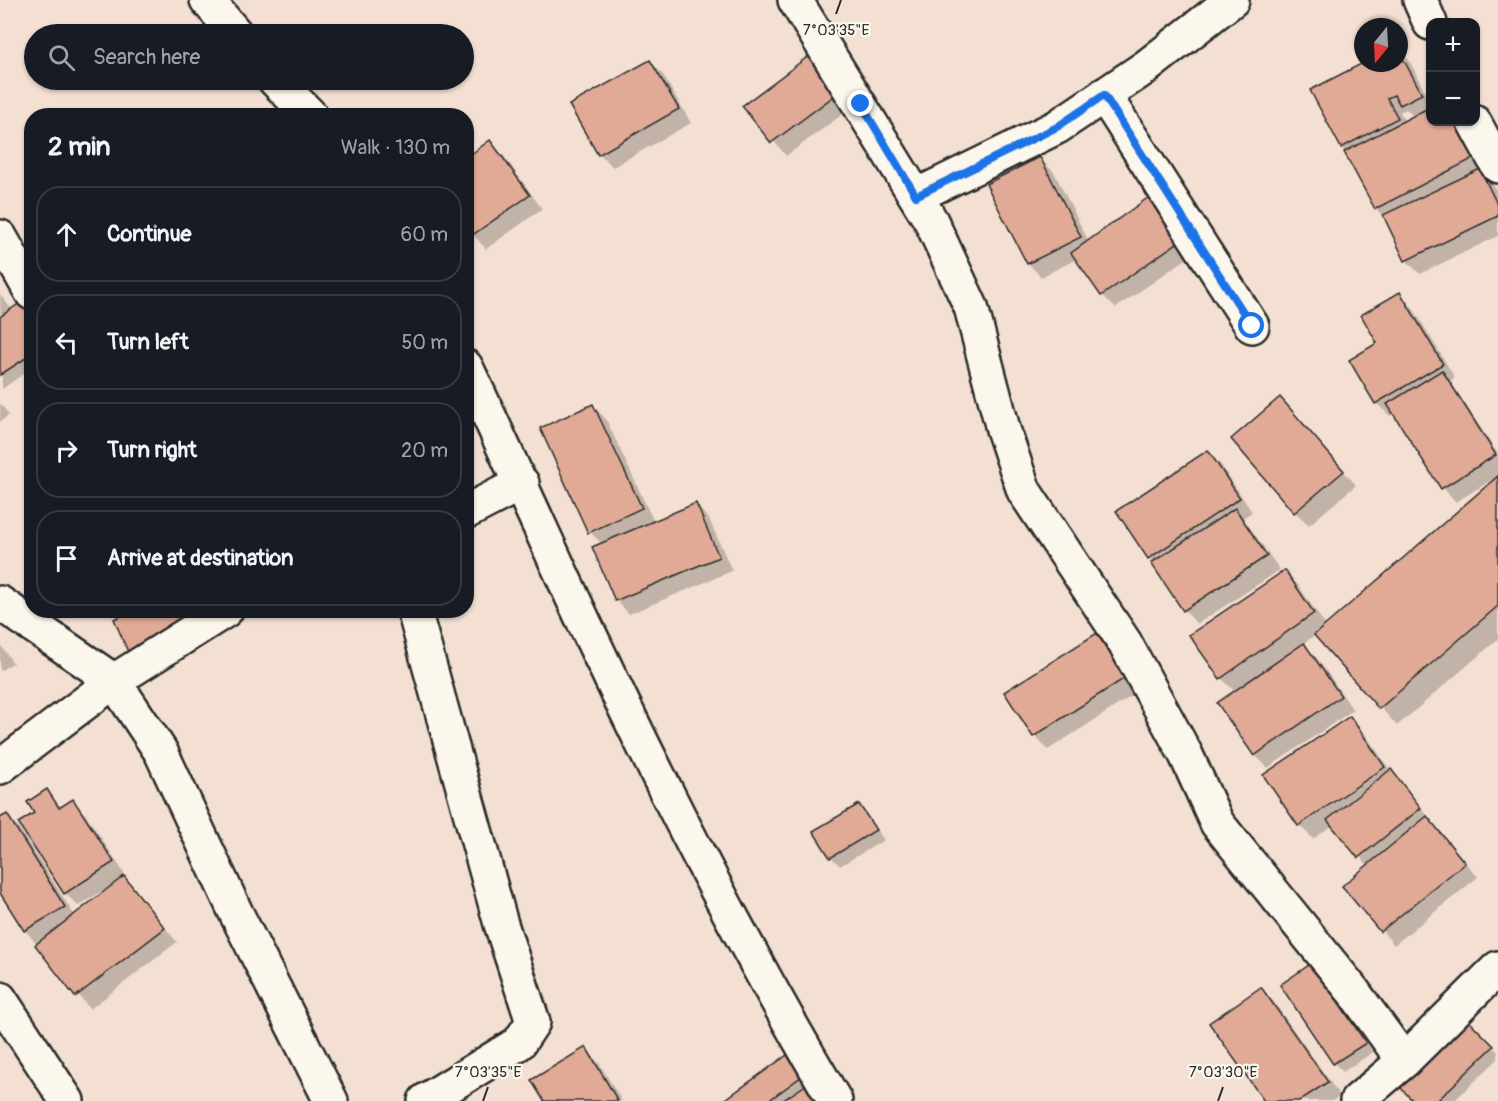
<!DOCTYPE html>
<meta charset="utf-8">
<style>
body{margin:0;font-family:Pangolin,sans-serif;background:#20242c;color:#f1f3f6}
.controls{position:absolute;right:18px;top:18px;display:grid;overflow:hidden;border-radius:12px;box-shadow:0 2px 4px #0004}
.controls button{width:54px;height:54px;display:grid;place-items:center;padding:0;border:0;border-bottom:2px solid #363941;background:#171b24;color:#f1f3f6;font:30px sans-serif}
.compass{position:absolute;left:1354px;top:18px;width:54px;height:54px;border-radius:50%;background:#171b24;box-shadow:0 2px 4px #0004;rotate:198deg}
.stop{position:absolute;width:18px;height:18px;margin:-14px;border:4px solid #1a73e8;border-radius:50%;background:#fff}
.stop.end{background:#1a73e8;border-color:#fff;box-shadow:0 2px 6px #0008}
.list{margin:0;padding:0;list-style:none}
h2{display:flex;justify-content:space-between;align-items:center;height:78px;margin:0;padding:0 24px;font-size:26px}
h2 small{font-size:20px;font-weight:400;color:#9ea1a6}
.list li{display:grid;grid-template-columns:39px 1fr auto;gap:18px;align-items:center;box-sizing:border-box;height:96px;margin:0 12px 12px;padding:0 12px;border:2px solid #363941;border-radius:24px}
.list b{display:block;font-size:22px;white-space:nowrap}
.list em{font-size:20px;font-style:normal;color:#9ea1a6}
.icon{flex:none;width:33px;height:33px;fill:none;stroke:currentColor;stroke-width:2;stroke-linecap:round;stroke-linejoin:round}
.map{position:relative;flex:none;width:1498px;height:1101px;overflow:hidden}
.search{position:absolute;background:#171b24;box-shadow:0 2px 4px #0004;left:24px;top:24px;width:450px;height:66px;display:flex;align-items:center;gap:15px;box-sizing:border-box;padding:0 21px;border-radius:33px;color:#9ea1a6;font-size:22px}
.panel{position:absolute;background:#171b24;box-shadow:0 2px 4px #0004;left:24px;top:108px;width:450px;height:510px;border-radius:24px}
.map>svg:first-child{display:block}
.shadow{fill:#0003;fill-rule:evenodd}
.building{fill:#e0aa96;stroke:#2b2b2b;stroke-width:1.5}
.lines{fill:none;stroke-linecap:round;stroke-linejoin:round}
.minor-casing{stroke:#2b2b2b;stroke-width:38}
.minor{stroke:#fbf7ec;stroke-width:33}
.route{stroke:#1a73e8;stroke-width:8}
.ticks{fill:none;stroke:#2b2b2b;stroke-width:2}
.ticks-label{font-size:15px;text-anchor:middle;fill:#2b2b2b;stroke:#fbf7ec;stroke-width:4.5;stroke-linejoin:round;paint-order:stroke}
</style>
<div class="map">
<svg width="1498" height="1101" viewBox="0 0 1498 1101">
<rect width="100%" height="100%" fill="#f3e0d2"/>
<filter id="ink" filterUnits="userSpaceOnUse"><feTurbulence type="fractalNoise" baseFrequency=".0167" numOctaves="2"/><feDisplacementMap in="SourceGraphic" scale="12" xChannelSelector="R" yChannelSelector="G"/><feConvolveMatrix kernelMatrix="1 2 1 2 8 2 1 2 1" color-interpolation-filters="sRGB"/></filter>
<g filter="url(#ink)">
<g class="shadow">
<path d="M 1399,50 L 1409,60 L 1430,101 L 1430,122 L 1464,122 L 1490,170 L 1483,174 L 1493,184 L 1498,194 L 1498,236 L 1420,274 L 1406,260 L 1386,219 L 1376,209 L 1342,147 L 1365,63 L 1399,63 ZM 1406,109 L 1414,117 L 1405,122 L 1400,112 Z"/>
<path d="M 814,54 L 855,105 L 786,156 L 745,106 Z"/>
<path d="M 650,61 L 663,75 L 691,123 L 613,167 L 600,154 Z"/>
<path d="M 490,142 L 504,156 L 542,209 L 486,249 L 466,227 Z"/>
<path d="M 1040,159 L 1054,172 L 1089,242 L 1156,194 L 1199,250 L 1116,308 L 1102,295 L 1077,259 L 1041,277 L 1028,263 Z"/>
<path d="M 0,294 L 12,310 L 24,302 L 32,310 L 32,368 L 2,389 Z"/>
<path d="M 1400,294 L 1413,308 L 1455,378 L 1450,381 L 1498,454 L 1498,476 L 1456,502 L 1443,488 L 1395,413 L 1390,416 L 1376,403 L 1379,344 Z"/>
<path d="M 1280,399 L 1356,485 L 1309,525 L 1295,512 Z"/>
<path d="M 0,403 L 9,415 L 0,422 Z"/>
<path d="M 593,406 L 606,419 L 654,522 L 696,505 L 709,519 L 732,571 L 629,614 L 616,600 L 602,544 L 590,532 Z"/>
<path d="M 1208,452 L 1221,465 L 1252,512 L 1243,518 L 1280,570 L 1197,624 L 1184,610 L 1150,558 Z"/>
<path d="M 1498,478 L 1498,639 L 1397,726 L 1316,635 L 1302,644 L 1317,658 L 1353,710 L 1268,768 L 1255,755 L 1235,692 L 1221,678 L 1284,572 L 1298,585 L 1326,626 Z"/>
<path d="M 1096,635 L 1110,649 L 1138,692 L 1048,750 L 1035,736 L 1006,693 Z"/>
<path d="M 0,644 L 13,663 L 0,671 Z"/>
<path d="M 1350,718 L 1363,731 L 1392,773 L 1429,817 L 1427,819 L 1478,877 L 1394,945 L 1344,886 L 1368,866 L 1333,825 L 1313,839 L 1299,825 L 1265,776 Z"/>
<path d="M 47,791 L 62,808 L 73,801 L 86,815 L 126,876 L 124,878 L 177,942 L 90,1009 L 25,930 L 0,891 L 0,819 L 6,816 L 20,829 L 75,916 L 110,889 L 109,887 L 78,906 L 65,893 L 36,814 Z"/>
<path d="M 859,806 L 884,840 L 840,866 L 831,857 Z"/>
<path d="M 1321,974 L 1373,1052 L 1343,1072 L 1334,1063 Z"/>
<path d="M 1261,989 L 1274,1002 L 1340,1096 L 1332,1101 L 1266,1101 Z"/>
<path d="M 1468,1022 L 1498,1052 L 1498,1059 L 1454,1101 L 1415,1101 Z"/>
<path d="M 586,1049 L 599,1063 L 622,1101 L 545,1101 Z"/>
<path d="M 787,1057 L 825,1101 L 725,1101 Z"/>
</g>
<g class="building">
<path d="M 1399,51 L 1422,94 L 1400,105 L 1394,95 L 1387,98 L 1398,118 L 1341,148 L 1310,90 L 1363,63 L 1399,63 Z"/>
<path d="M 814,52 L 842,90 L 771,143 L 742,106 Z"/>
<path d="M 650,60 L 679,109 L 598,155 L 569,105 Z"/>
<path d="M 1430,107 L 1430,122 L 1459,122 L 1478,156 L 1375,209 L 1344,152 Z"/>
<path d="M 490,140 L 530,195 L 471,236 L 466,230 L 466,158 Z"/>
<path d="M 1040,157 L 1081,237 L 1027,264 L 986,184 Z"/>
<path d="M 1480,169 L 1498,206 L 1498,216 L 1405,261 L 1383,215 Z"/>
<path d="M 1156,192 L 1187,236 L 1101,296 L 1071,253 Z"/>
<path d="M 1400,292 L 1443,364 L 1375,404 L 1349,360 L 1377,343 L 1361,315 Z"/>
<path d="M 24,300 L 32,311 L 32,354 L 0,375 L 0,317 Z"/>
<path d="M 1442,370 L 1496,455 L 1441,489 L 1387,404 Z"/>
<path d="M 1280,397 L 1344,471 L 1294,513 L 1231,439 Z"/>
<path d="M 593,404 L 642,508 L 588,533 L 540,428 Z"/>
<path d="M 1208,450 L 1240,498 L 1148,559 L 1116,511 Z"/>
<path d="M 1498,476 L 1498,606 L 1379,709 L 1314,635 Z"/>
<path d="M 696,503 L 719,557 L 615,601 L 592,547 Z"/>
<path d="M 1235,508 L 1267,556 L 1183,611 L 1151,563 Z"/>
<path d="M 1285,570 L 1314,613 L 1220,679 L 1189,635 Z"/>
<path d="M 134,610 L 196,610 L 201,620 L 128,652 L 114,619 Z"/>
<path d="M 1097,633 L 1125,678 L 1033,737 L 1004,692 Z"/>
<path d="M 1304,643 L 1341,696 L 1254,756 L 1217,703 Z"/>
<path d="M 1350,716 L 1385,767 L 1298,826 L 1263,775 Z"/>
<path d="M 1391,769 L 1421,808 L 1358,858 L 1327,820 Z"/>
<path d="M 47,789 L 59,808 L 73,799 L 114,862 L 64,894 L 18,823 L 34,813 L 27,802 Z"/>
<path d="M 859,804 L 876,830 L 830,858 L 813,831 Z"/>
<path d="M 7,814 L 65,907 L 24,931 L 0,893 L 0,818 Z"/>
<path d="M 1427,816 L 1465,863 L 1380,932 L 1342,886 Z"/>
<path d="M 124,876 L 165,928 L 75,997 L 35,945 Z"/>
<path d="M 1312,963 L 1366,1043 L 1333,1064 L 1280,985 Z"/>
<path d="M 1261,987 L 1328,1082 L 1299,1101 L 1264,1101 L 1209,1023 Z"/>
<path d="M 1468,1020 L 1494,1046 L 1437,1101 L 1413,1101 L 1399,1086 Z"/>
<path d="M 586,1047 L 618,1101 L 544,1101 L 531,1080 Z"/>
<path d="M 787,1055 L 802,1076 L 768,1101 L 723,1101 Z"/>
<path d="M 810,1082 L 824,1101 L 782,1101 Z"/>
</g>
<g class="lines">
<g class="minor-casing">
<g id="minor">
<path d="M 207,0 L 236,34"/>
<path d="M 795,0 L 931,221 L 971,307 L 1003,429 L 1024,491 L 1125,643 L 1186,755 L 1217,823 L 1353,991 L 1404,1061"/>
<path d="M 1420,0 L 1430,23"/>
<path d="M 275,80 L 311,116"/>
<path d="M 1104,95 L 1252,326"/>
<path d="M 1474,122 L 1498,166"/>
<path d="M 916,196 L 1057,127 L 1146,67 L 1232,0"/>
<path d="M 0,237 L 32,293"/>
<path d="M 466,367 C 509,457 549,549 592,639 C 666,796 746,951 835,1101"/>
<path d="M 466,512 L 522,483"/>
<path d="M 0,603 L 114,681 L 161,752 L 236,913 L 331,1101"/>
<path d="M 414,610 L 501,924 L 533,1022 L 519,1043 L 425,1101"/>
<path d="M 0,767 L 114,681 L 226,610"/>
<path d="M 0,999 L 67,1101"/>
<path d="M 1357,1101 L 1404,1061 L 1498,968"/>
</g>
</g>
<use href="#minor" class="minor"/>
</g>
</g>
<g class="lines" filter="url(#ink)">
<path class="route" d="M 861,104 L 916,196 L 1057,127 L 1104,95 L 1252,326"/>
</g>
<path class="ticks" d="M 836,14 L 841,0M 483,1101 L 488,1087M 1218,1101 L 1223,1087"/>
<g class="ticks-label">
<text x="836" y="35">7°03'35"E</text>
<text x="488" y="1077">7°03'35"E</text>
<text x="1223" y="1077">7°03'30"E</text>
</g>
</svg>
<div class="controls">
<button>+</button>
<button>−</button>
</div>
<svg class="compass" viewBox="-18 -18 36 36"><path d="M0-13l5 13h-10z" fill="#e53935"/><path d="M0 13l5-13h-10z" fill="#9ea1a6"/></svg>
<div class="stop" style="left:1252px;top:326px"></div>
<div class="stop end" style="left:861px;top:104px"></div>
<div class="search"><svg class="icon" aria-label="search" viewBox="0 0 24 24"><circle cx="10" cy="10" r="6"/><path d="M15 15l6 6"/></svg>Search here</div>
<section class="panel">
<h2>2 min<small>Walk · 130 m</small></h2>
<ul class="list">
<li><svg class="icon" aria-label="ahead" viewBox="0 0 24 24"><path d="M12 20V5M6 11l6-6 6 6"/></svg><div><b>Continue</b></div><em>60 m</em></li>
<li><svg class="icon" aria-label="left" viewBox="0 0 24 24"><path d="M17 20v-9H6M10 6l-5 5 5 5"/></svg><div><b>Turn left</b></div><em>50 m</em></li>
<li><svg class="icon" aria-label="right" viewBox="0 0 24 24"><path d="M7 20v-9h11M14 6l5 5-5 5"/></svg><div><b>Turn right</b></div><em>20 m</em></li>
<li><svg class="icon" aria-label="arrive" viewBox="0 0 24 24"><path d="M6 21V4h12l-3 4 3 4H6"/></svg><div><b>Arrive at destination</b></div></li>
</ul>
</section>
</div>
